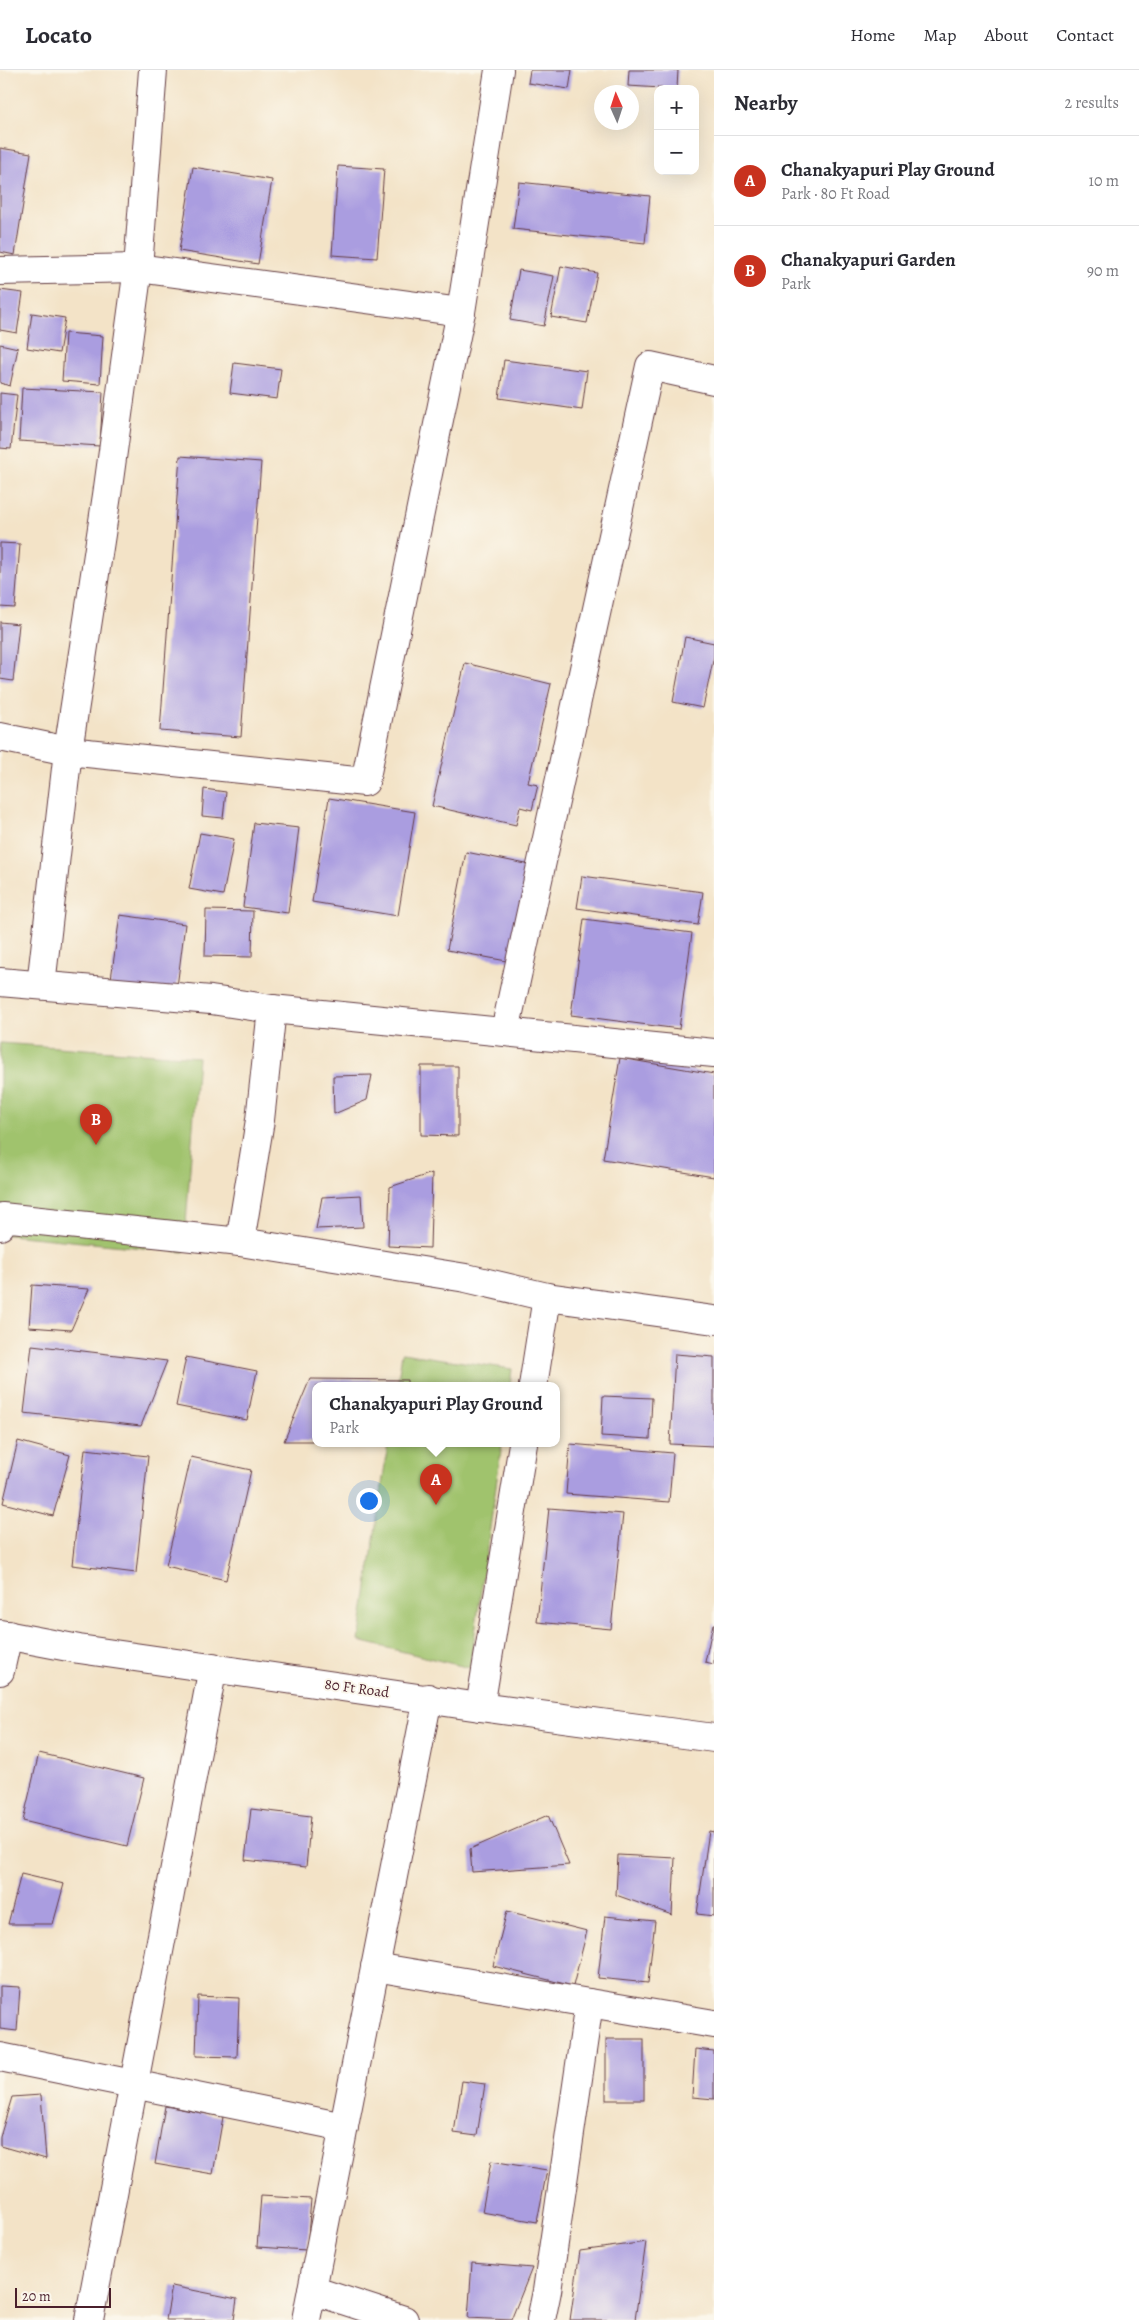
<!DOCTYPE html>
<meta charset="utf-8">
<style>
body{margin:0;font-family:Alegreya,serif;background:#f2f2f3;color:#2b2b33}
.controls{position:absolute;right:15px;top:15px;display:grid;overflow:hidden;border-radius:10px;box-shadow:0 5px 20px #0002}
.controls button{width:45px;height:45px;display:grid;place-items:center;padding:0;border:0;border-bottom:1px solid #e1e1e2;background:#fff;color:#2b2b33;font:25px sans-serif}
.compass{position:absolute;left:594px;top:15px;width:45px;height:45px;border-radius:50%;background:#fff;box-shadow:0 5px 20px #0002;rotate:357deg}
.scale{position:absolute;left:15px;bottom:12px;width:96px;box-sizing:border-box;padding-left:5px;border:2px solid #4a1f2b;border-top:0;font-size:14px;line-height:18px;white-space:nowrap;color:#4a1f2b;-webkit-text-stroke:4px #fbf7ec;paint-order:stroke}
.you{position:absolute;left:368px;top:1430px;width:18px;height:18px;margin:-12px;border:4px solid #fff;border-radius:50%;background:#1a73e8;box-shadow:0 0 0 8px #1a73e833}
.badge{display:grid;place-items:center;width:32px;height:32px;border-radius:50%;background:#c8321e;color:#fff;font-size:16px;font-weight:700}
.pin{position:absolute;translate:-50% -41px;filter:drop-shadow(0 1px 2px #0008)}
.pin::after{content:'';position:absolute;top:26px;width:18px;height:15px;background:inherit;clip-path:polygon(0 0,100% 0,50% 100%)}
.popup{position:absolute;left:312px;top:1312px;width:248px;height:65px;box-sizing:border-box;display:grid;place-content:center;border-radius:10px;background:#fff;filter:drop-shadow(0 1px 4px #0005);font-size:16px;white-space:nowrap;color:#7c7c81}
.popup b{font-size:19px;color:#2b2b33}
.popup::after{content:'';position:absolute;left:50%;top:100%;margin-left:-10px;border:10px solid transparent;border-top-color:#fff}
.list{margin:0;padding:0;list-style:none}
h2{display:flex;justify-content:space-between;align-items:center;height:65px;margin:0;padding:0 20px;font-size:21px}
h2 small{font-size:16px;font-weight:400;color:#7c7c81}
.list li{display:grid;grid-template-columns:32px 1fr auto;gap:15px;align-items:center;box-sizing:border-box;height:90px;padding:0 20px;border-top:1px solid #e1e1e2}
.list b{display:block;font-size:19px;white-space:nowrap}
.list p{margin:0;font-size:16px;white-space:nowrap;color:#7c7c81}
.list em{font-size:16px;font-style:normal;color:#7c7c81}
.map{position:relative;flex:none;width:714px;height:2250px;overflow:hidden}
header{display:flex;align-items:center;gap:30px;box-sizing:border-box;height:70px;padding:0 25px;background:#fff;border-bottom:1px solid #e1e1e2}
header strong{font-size:24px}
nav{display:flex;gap:28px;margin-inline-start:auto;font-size:18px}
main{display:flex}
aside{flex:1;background:#fff}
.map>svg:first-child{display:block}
.green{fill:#a0c36d;stroke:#75714c}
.building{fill:#aa9de0}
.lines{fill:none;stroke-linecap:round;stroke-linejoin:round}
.minor-casing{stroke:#633c42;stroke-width:30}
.minor{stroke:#fff;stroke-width:28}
.labels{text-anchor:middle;stroke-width:4;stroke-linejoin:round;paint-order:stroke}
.street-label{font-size:15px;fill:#4a1f2b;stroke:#fbf7ec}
</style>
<header>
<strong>Locato</strong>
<nav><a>Home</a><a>Map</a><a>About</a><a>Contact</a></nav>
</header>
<main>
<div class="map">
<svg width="714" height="2250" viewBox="0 0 714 2250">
<rect width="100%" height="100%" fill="#fbf7ec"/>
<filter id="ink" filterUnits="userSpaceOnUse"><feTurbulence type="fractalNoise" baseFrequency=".02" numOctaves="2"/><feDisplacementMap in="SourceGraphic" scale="10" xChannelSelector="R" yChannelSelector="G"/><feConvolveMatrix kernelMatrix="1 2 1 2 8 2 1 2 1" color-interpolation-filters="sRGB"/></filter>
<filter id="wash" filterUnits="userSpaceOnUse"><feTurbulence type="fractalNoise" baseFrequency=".0096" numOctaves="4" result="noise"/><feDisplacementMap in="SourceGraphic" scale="20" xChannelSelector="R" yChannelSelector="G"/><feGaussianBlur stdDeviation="1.12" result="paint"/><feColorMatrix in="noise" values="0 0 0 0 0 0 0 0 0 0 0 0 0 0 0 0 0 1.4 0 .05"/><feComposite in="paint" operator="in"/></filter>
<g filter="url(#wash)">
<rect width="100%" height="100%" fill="#f3e3c7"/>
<g class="green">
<path d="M 0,973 L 198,987 L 184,1182 L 0,1164 Z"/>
<path d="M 402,1283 L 512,1299 L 510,1316 L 397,1316 Z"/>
<path d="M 388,1374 L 502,1374 L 470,1598 L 359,1571 Z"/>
</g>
<g id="blocks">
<g class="building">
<path d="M 530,0 L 572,0 L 569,19 L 528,13 Z"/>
<path d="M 629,0 L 678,0 L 677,19 L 628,16 Z"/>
<path d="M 0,78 L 31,83 L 15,185 L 0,182 Z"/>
<path d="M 338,96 L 384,99 L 377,188 L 332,185 Z"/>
<path d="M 193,97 L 272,110 L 258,194 L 179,181 Z"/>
<path d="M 519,112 L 650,126 L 645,173 L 513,159 Z"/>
<path d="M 561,196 L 597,203 L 587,253 L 551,247 Z"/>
<path d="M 519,200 L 554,206 L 544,256 L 510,250 Z"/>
<path d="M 0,220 L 23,223 L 17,263 L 0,260 Z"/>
<path d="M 32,243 L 65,248 L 59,283 L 27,278 Z"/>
<path d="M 65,263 L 103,266 L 100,314 L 62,311 Z"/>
<path d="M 0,274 L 18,278 L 10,316 L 0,313 Z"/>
<path d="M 504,290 L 587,301 L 582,340 L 499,328 Z"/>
<path d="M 234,293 L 281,299 L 277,329 L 230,323 Z"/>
<path d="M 22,318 L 103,322 L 100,376 L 19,371 Z"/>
<path d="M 0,323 L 17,325 L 11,379 L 0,378 Z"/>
<path d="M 180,386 L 261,392 L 241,667 L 160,661 Z"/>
<path d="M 0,473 L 20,474 L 15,538 L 0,537 Z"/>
<path d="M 0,552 L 19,554 L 13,611 L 0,609 Z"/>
<path d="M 685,567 L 714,573 L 714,586 L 703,638 L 673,632 Z"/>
<path d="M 465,593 L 551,614 L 528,713 L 538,715 L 532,740 L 520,737 L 516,755 L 432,736 Z"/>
<path d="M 204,719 L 226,722 L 223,748 L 202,746 Z"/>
<path d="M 329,728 L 415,742 L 398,846 L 312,832 Z"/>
<path d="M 254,753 L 299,758 L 288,843 L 243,837 Z"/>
<path d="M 200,763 L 234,769 L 223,825 L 189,819 Z"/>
<path d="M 466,782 L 531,795 L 512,892 L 447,880 Z"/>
<path d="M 582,806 L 703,822 L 698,855 L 577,838 Z"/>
<path d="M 206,840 L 253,841 L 252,887 L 205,886 Z"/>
<path d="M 120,845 L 185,854 L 176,925 L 110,916 Z"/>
<path d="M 584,849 L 692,863 L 679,959 L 571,945 Z"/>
<path d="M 620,988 L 714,1004 L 714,1107 L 603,1089 Z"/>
<path d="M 421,996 L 458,996 L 458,1066 L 421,1065 Z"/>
<path d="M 372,1005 L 367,1030 L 334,1044 L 333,1006 Z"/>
<path d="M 432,1103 L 430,1178 L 388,1176 L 390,1117 Z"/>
<path d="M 361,1125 L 363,1157 L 316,1159 L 322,1127 Z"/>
<path d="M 32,1215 L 89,1219 L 71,1260 L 29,1257 Z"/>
<path d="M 32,1275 L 167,1291 L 141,1356 L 24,1343 Z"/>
<path d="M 675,1284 L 714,1287 L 714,1376 L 670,1374 Z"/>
<path d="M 186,1287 L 257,1301 L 247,1350 L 176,1336 Z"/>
<path d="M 310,1309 L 407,1310 L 407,1316 L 316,1316 L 316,1371 L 284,1371 Z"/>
<path d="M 603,1326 L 652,1328 L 650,1369 L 601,1366 Z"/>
<path d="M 18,1371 L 70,1385 L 53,1446 L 3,1433 Z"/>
<path d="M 570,1374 L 673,1383 L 669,1432 L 566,1424 Z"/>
<path d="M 85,1379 L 148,1386 L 136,1503 L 72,1495 Z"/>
<path d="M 191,1387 L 251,1400 L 226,1510 L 166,1496 Z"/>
<path d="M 549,1438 L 623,1444 L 611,1559 L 537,1552 Z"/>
<path d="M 713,1554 L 714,1554 L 714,1594 L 705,1592 Z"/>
<path d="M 39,1683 L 144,1708 L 127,1776 L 23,1751 Z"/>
<path d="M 251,1739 L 311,1746 L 306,1797 L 245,1790 Z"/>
<path d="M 548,1745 L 569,1795 L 472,1802 L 470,1779 Z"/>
<path d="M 709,1761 L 714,1762 L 714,1846 L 697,1844 Z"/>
<path d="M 618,1785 L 675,1788 L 672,1845 L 616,1825 Z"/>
<path d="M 21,1804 L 64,1814 L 53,1854 L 8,1854 Z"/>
<path d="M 507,1841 L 587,1861 L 573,1916 L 493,1896 Z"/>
<path d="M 605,1846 L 655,1851 L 648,1913 L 598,1908 Z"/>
<path d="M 0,1916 L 20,1917 L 17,1961 L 0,1959 Z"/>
<path d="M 198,1926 L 239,1928 L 237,1987 L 196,1986 Z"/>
<rect x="606" y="1969" width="38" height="61"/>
<path d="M 695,1979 L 714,1981 L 714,2029 L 692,2027 Z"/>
<path d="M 462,2011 L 485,2014 L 477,2066 L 454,2063 Z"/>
<path d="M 41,2025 L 46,2089 L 0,2076 L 0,2067 L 12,2027 Z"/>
<path d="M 165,2036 L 223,2047 L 213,2104 L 155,2094 Z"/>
<path d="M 491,2091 L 547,2100 L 537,2152 L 482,2142 Z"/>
<path d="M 261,2126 L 311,2129 L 307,2180 L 257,2177 Z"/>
<path d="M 646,2172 L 635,2250 L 570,2250 L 580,2181 Z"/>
<path d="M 472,2193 L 532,2198 L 511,2250 L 468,2248 Z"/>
<path d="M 172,2216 L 237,2229 L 234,2250 L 166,2250 Z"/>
</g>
</g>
</g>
<g filter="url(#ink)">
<use href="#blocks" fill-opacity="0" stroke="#633c42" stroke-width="1"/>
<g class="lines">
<g class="minor-casing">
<g id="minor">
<path d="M 0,201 L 138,198 L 461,242"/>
<path d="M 0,667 L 68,681 L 365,712 L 461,242 L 499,0"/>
<path d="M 0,912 L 211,930 L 272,939 L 714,983"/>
<path d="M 41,915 L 68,681 L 107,425 L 138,198 L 153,0"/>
<path d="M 505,961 L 650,296 L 714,310"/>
<path d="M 0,1156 L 2,1147 L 240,1172 L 466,1208 L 547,1227 L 714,1250"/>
<path d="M 240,1172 L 260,1050 L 272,939"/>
<path d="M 533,1316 L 547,1227"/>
<path d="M 0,1564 L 79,1579 L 480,1637 L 714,1668"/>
<path d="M 0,1601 L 8,1565"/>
<path d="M 480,1637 L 523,1374"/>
<path d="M 375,1897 L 714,1954"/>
<path d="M 0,1987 L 344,2057"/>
<path d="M 312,2220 L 404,2250"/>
<path d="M 89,2250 L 213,1597"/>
<path d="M 306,2250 L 428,1628"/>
<path d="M 541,2250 L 547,2221 L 589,1933"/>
</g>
</g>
<use href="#minor" class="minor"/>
</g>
</g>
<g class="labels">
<g class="street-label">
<text transform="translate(357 1618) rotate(8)" y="5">80 Ft Road</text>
</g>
</g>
</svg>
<div class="controls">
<button>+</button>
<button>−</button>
</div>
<svg class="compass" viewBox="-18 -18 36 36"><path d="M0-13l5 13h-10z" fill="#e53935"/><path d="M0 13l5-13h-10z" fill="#7c7c81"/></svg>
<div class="scale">20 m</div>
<div class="you"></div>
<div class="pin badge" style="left:436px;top:1435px">A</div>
<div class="popup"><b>Chanakyapuri Play Ground</b>Park</div>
<div class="pin badge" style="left:96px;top:1075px">B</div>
</div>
<aside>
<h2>Nearby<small>2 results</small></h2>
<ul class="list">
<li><span class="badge">A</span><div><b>Chanakyapuri Play Ground</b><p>Park · 80 Ft Road</p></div><em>10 m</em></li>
<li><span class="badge">B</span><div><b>Chanakyapuri Garden</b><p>Park</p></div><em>90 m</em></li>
</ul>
</aside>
</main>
